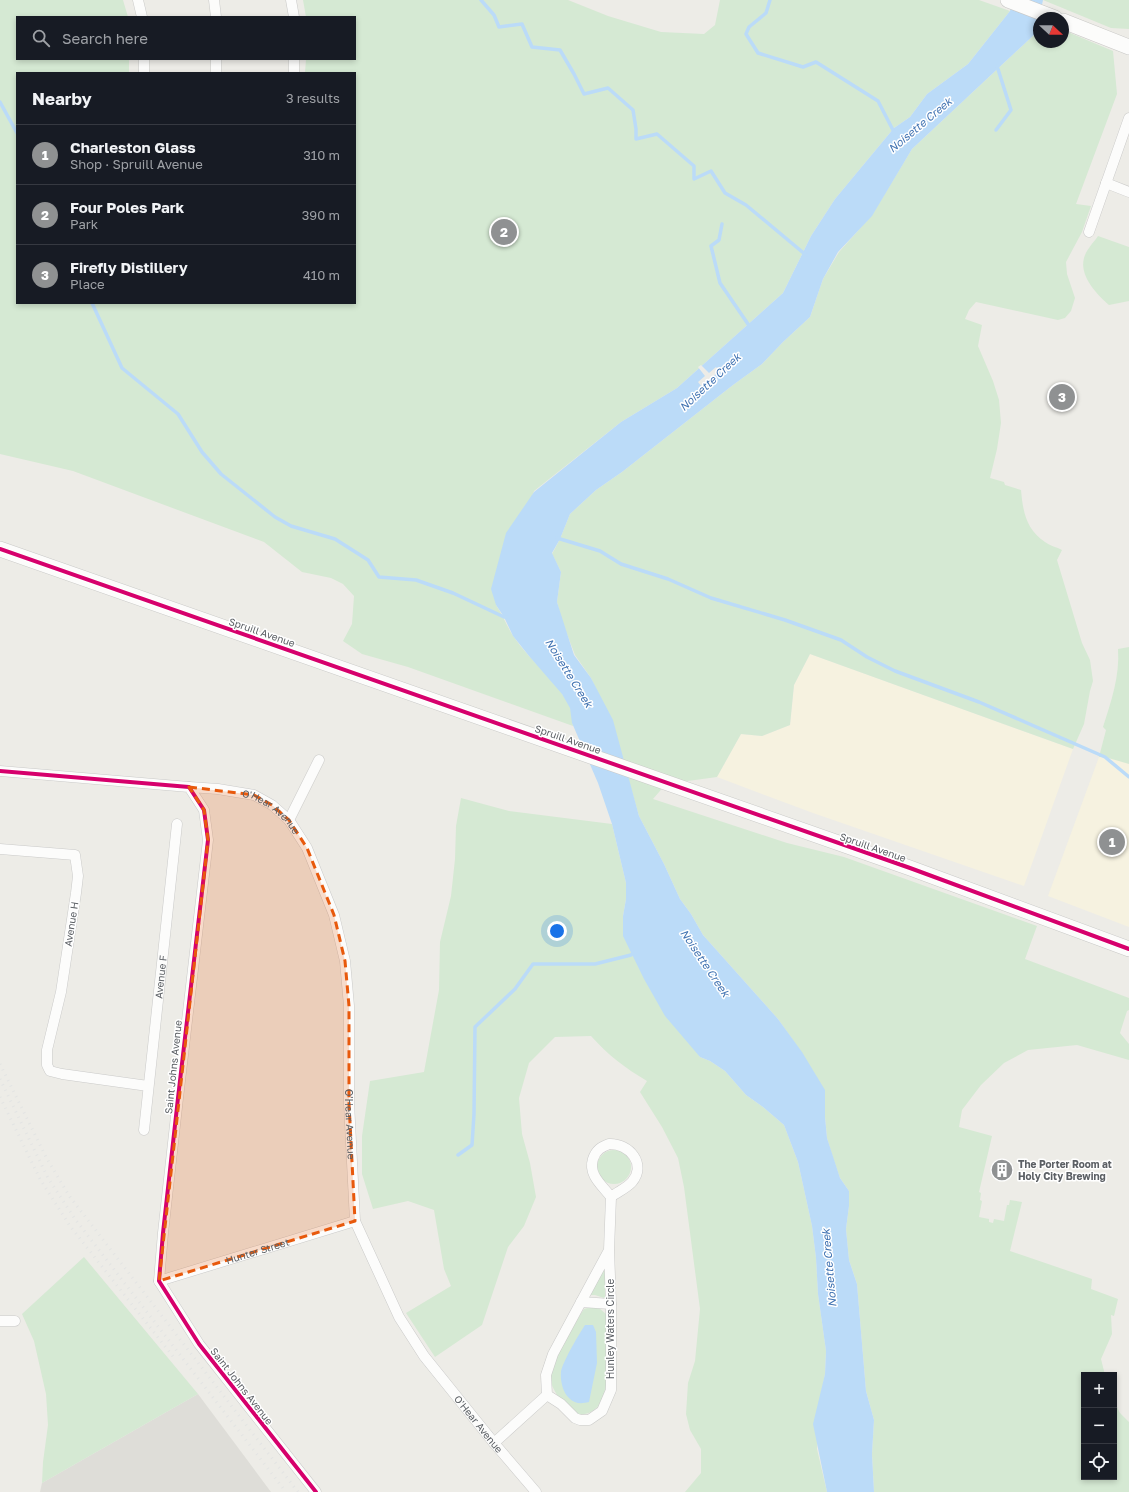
<!DOCTYPE html>
<meta charset="utf-8">
<style>
body{margin:0;font-family:"Golos Text",sans-serif;background:#242831;color:#f1f3f6}
.controls{position:absolute;right:12px;bottom:12px;display:grid;overflow:hidden;border-radius:0px;box-shadow:0 2px 6px #0003}
.controls button{width:36px;height:36px;display:grid;place-items:center;padding:0;border:0;border-bottom:1px solid #363941;background:#171b24;color:#f1f3f6;font:20px sans-serif}
.compass{position:absolute;left:1033px;top:12px;width:36px;height:36px;border-radius:50%;background:#171b24;box-shadow:0 2px 6px #0003;rotate:112deg}
.you{position:absolute;left:557px;top:931px;width:14px;height:14px;margin:-10px;border:3px solid #fff;border-radius:50%;background:#1a73e8;box-shadow:0 0 0 6px #1a73e833}
.badge{display:grid;place-items:center;width:26px;height:26px;border-radius:50%;background:#8f9192;color:#fff;font-size:13px;font-weight:700}
.pin{position:absolute;translate:-50% -50%;border:2px solid #fff;box-shadow:0 1px 4px #0006}
.list{margin:0;padding:0;list-style:none}
h2{display:flex;justify-content:space-between;align-items:center;height:52px;margin:0;padding:0 16px;font-size:17px}
h2 small{font-size:13px;font-weight:400;color:#9ea1a6}
.list li{display:grid;grid-template-columns:26px 1fr auto;gap:12px;align-items:center;box-sizing:border-box;height:60px;padding:0 16px;border-top:1px solid #363941}
.list b{display:block;font-size:15px;white-space:nowrap}
.list p{margin:0;font-size:13px;white-space:nowrap;color:#9ea1a6}
.list em{font-size:13px;font-style:normal;color:#9ea1a6}
.icon{flex:none;width:22px;height:22px;fill:none;stroke:currentColor;stroke-width:2;stroke-linecap:round;stroke-linejoin:round}
.map{position:relative;flex:none;width:1129px;height:1492px;overflow:hidden}
.search{position:absolute;background:#171b24;box-shadow:0 2px 6px #0003;left:16px;top:16px;width:340px;height:44px;display:flex;align-items:center;gap:10px;box-sizing:border-box;padding:0 14px;border-radius:0px;color:#9ea1a6;font-size:15px}
.panel{position:absolute;background:#171b24;box-shadow:0 2px 6px #0003;left:16px;top:72px;width:340px;height:232px;border-radius:0px}
.map>svg:first-child{display:block}
.commercial{fill:#f6f2e0}
.industrial{fill:#deddd8}
.green{fill:#d5e9d3}
.water{fill:#bbdbf8}
.pier{fill:#edece7}
.lines{fill:none;stroke-linecap:round;stroke-linejoin:round}
.stream{stroke:#bbdbf8;stroke-width:3.5}
.street-casing{stroke:#cacac9;stroke-width:11}
.secondary-casing{stroke:#c9c9c7;stroke-width:16}
.street{stroke:#fcfcfb;stroke-width:10}
.secondary{stroke:#fcfcfb;stroke-width:15}
.rail{stroke:#e3e4e3;stroke-width:3;stroke-dasharray:1 5;stroke-linecap:butt}
.cycleway-casing{stroke:#fff;stroke-width:6}
.cycleway{stroke:#d6006c;stroke-width:4}
.marked{fill:#e8590c;fill-opacity:0.2;stroke:#e8590c;stroke-width:3;stroke-dasharray:8 5;stroke-linejoin:round}
.labels{text-anchor:middle;stroke-width:3;stroke-linejoin:round;paint-order:stroke}
.street-label{font-size:10px;fill:#5c6065;stroke:#fff}
.poi-label{font-size:10px;font-weight:bold;fill:#5c6065;stroke:#fff;text-anchor:start}
.water-label{font-size:11px;font-style:italic;fill:#4173b2;stroke:#fff}
</style>
<div class="map">
<svg width="1129" height="1492" viewBox="0 0 1129 1492">
<rect width="100%" height="100%" fill="#edece7"/>
<g class="commercial">
<path d="M 810,654 L 1073,749 L 1024,886 L 813,813 L 717,777 L 741,734 L 762,736 L 790,725 L 794,685 Z"/>
<path d="M 1099,757 L 1129,762 L 1129,927 L 1048,896 Z"/>
</g>
<path class="industrial" d="M 198,1394 L 271,1492 L 40,1492 L 42,1483 Z"/>
<g class="green">
<path d="M 0,0 L 123,0 L 128,17 L 17,17 L 17,59 L 129,59 L 129,73 L 17,73 L 17,303 L 355,303 L 355,73 L 305,73 L 306,59 L 355,59 L 355,17 L 306,17 L 303,0 L 568,0 L 608,16 L 661,32 L 704,34 L 715,25 L 720,0 L 979,0 L 1010,11 L 968,64 L 927,94 L 910,117 L 894,128 L 835,199 L 811,236 L 783,293 L 677,388 L 621,422 L 534,491 L 496,605 C 503,615 507,627 514,637 C 529,660 560,684 570,707 C 572,713 572,720 573,726 L 408,667 L 362,654 L 343,641 L 352,624 L 354,596 L 343,584 L 331,578 L 302,572 L 264,542 L 73,471 L 0,454 Z"/>
<path d="M 1043,0 L 1129,0 L 1129,29 L 1111,28 Z"/>
<path d="M 1039,20 L 1039,42 L 1063,42 L 1063,30 L 1113,51 L 1117,94 L 1076,204 L 1091,206 L 1082,232 L 1066,262 L 1067,274 L 1075,298 L 1071,311 L 1065,318 L 1058,320 L 976,302 L 969,310 L 965,319 L 982,325 L 978,346 L 993,381 L 999,400 L 1001,423 L 997,449 L 990,478 L 1004,482 L 1005,485 L 1021,490 C 1023,512 1026,529 1045,542 C 1050,546 1057,547 1062,550 L 1057,560 L 1082,643 L 1090,660 L 1093,681 L 1090,691 L 1084,724 L 1073,749 L 810,654 L 794,685 L 790,725 L 762,736 L 741,734 L 717,777 L 666,784 L 653,799 L 787,843 L 844,857 L 1037,926 L 1025,959 L 1129,998 L 1129,1010 L 1127,1011 L 1120,1033 L 1129,1044 L 1129,1060 L 1077,1045 L 1028,1050 L 1004,1063 L 981,1085 L 962,1110 L 959,1127 L 992,1136 L 979,1192 L 981,1193 L 980,1200 L 982,1201 L 979,1217 L 989,1219 L 989,1222 L 993,1223 L 994,1219 L 1004,1221 L 1007,1205 L 1009,1205 L 1010,1200 L 1022,1202 L 1010,1251 L 1092,1279 L 1091,1289 L 1118,1299 L 1114,1316 L 1111,1315 L 1112,1334 L 1101,1359 L 1105,1375 L 1084,1375 L 1084,1477 L 1114,1477 L 1114,1401 L 1120,1413 L 1129,1422 L 1129,1492 L 874,1492 L 872,1454 L 874,1420 L 866,1391 L 857,1284 L 849,1260 L 846,1229 L 849,1206 L 849,1191 L 840,1178 L 833,1158 L 827,1138 L 825,1117 L 802,1053 L 778,1019 L 703,935 L 691,914 L 680,899 L 664,864 L 639,816 L 622,757 L 598,693 L 591,678 L 575,655 L 562,621 L 557,602 L 561,572 L 552,554 L 560,539 L 570,514 L 596,490 L 622,472 L 733,385 L 762,364 L 783,342 L 810,317 L 823,279 L 839,252 L 872,215 L 912,149 L 1036,33 Z"/>
<path d="M 1098,236 L 1129,247 L 1129,301 L 1109,305 C 1097,295 1079,276 1084,258 C 1086,250 1094,242 1098,236 Z"/>
<path d="M 1129,647 L 1129,764 L 1105,757 L 1099,757 L 1106,730 L 1103,727 C 1111,702 1120,676 1118,649 Z"/>
<path d="M 461,798 L 509,811 L 612,824 L 626,883 L 626,899 L 623,916 L 700,1057 L 710,1061 L 725,1071 L 746,1095 L 763,1107 L 784,1125 L 798,1162 L 812,1226 L 816,1258 L 818,1294 L 826,1351 L 825,1374 L 821,1394 L 817,1449 L 827,1492 L 685,1492 L 701,1473 L 701,1449 L 690,1430 L 686,1414 L 688,1383 L 695,1361 L 700,1309 L 684,1187 L 678,1158 L 662,1127 L 640,1092 L 647,1081 C 625,1068 608,1055 591,1036 L 555,1037 L 529,1063 L 519,1098 L 522,1134 L 530,1163 L 536,1197 L 524,1226 L 508,1247 L 482,1325 L 435,1357 L 406,1313 L 451,1286 L 444,1269 L 434,1210 L 408,1201 L 373,1209 L 362,1174 L 362,1136 L 370,1081 L 424,1072 L 439,990 L 440,942 L 451,896 L 455,859 L 456,826 Z"/>
<circle cx="614" cy="1167" r="17"/>
<path d="M 84,1257 L 198,1394 L 42,1483 L 43,1462 L 48,1425 L 46,1394 L 34,1341 L 22,1314 Z"/>
<path d="M 605,1268 L 606,1298 L 604,1298 L 595,1295 L 591,1295 L 591,1293 Z"/>
<path d="M 591,1307 L 599,1308 L 607,1315 C 607,1341 612,1379 601,1402 C 596,1412 582,1418 572,1412 C 565,1407 553,1391 551,1382 C 548,1365 561,1349 569,1335 C 574,1326 578,1317 584,1309 Z"/>
</g>
<g class="water">
<path d="M 1011,0 L 1043,0 L 1036,33 L 912,149 L 872,216 L 838,252 L 823,279 L 810,317 L 783,342 L 762,364 L 733,385 L 622,472 L 596,490 L 570,514 L 560,539 L 552,553 L 561,572 L 557,602 L 574,655 L 591,678 L 613,720 L 639,816 L 664,864 L 680,899 L 691,914 L 703,935 L 778,1019 L 802,1052 L 825,1090 L 825,1117 L 827,1138 L 840,1178 L 849,1191 L 849,1206 L 846,1229 L 849,1260 L 857,1284 L 866,1391 L 874,1420 L 872,1454 L 874,1492 L 827,1492 L 813,1424 L 825,1374 L 826,1351 L 818,1294 L 816,1258 L 812,1226 L 798,1162 L 784,1125 L 763,1107 L 746,1095 L 725,1071 L 710,1061 L 700,1057 L 665,1016 L 644,979 L 623,936 L 623,916 L 626,899 L 626,883 L 612,824 L 598,783 L 572,723 L 570,708 L 562,694 L 529,656 L 513,636 L 504,617 L 496,605 L 491,589 L 506,533 L 534,492 L 621,422 L 677,388 L 783,293 L 811,236 L 835,199 L 894,128 L 910,117 L 927,94 L 968,64 L 1010,11 L 1012,6 Z"/>
<path d="M 585,1325 L 593,1325 L 596,1332 L 597,1363 L 589,1402 C 581,1404 575,1404 569,1398 C 563,1393 560,1380 561,1372 C 562,1363 579,1334 585,1325 Z"/>
</g>
<path class="pier" d="M 701,365 L 709,373 L 716,367 L 719,371 L 702,387 L 698,382 L 705,376 L 698,367 Z"/>
<g class="lines">
<g class="stream">
<path d="M 481,0 L 494,15 L 499,27 L 522,24 L 532,47 L 560,50 L 574,74 L 584,94 L 608,88 L 633,110 L 636,129 L 636,139 L 657,134 L 694,166 L 694,179 L 711,171 L 725,193 L 746,205 L 806,255"/>
<path d="M 770,0 L 766,13 L 749,27 L 746,34 L 758,53 L 803,67 L 816,62 L 878,101 L 894,132"/>
<path d="M 0,102 L 17,133"/>
<path d="M 996,130 L 1011,110 L 997,66"/>
<path d="M 722,224 L 719,240 L 711,246 L 720,283 L 750,327"/>
<path d="M 92,303 L 122,368 L 178,414 L 202,452 L 221,474 L 275,517 L 291,526 L 335,539 L 368,560 L 379,577 L 416,580 L 453,593 L 504,617 L 508,617"/>
<path d="M 557,538 L 600,551 L 621,564 L 668,579 L 711,598 L 785,620 L 841,640 L 867,657 L 895,671 L 979,702 L 1105,757 L 1129,777"/>
<path d="M 458,1155 L 472,1145 L 474,1114 L 475,1027 L 515,989 L 533,964 L 595,964 L 631,955 L 633,953"/>
</g>
<g class="street-casing">
<g id="street">
<path d="M 138,0 L 142,17"/>
<path d="M 214,0 L 216,17"/>
<path d="M 291,0 L 294,17"/>
<path d="M 144,73 L 144,59"/>
<path d="M 216,73 L 216,59"/>
<path d="M 294,73 L 294,59"/>
<path d="M 1106,183 L 1129,192"/>
<path d="M 1089,232 L 1129,118"/>
<path d="M 0,771 L 189,787 L 204,810 L 208,840 L 178,1098 L 163,1233 L 159,1281 L 199,1344 L 316,1492"/>
<path id="s1" d="M 189,787 L 218,789 L 254,795 L 272,805 L 289,820 L 307,848 L 334,915 L 345,961 L 349,1006 L 349,1103 L 355,1221 L 399,1317 L 424,1356 L 494,1443 L 536,1492"/>
<path d="M 289,820 L 319,760"/>
<path d="M 0,849 L 75,855 L 78,876 L 76,893 L 61,992 L 47,1050 L 47,1065 L 50,1071 L 62,1074 L 148,1086"/>
<path id="s2" d="M 144,1130 L 177,824"/>
<path d="M 609,1144 C 629,1143 647,1164 632,1182 C 627,1188 617,1192 611,1197 C 602,1185 588,1175 593,1159 C 596,1150 601,1147 609,1144 Z"/>
<path d="M 609,1250 L 553,1354 L 546,1375 L 547,1395 L 561,1404 L 575,1418 L 580,1420 L 589,1420 L 602,1411 L 611,1390 L 611,1304 L 609,1250 L 611,1197"/>
<path id="s3" d="M 159,1281 L 355,1221"/>
<path d="M 581,1302 L 611,1304"/>
<path d="M 0,1321 L 15,1321"/>
<path d="M 494,1443 L 547,1395"/>
</g>
</g>
<g class="secondary-casing">
<g id="secondary">
<path d="M 1008,0 L 1055,18"/>
<path d="M 1063,21 L 1129,47"/>
<path d="M 0,549 L 910,868 L 1129,949"/>
</g>
</g>
<use href="#street" class="street"/>
<use href="#secondary" class="secondary"/>
<g class="rail">
<path d="M 0,1064 L 47,1159 L 70,1197 L 298,1492"/>
<path d="M 0,1079 L 48,1178 L 75,1219 L 286,1492"/>
<path d="M 0,1097 L 40,1179 L 70,1226 L 175,1359"/>
</g>
<g class="cycleway-casing">
<g id="cycleway">
<path d="M 0,549 L 910,868 L 1129,949"/>
<path d="M 0,771 L 189,787 L 204,810 L 208,840 L 178,1098 L 163,1233 L 159,1281 L 199,1344 L 316,1492"/>
</g>
</g>
<use href="#cycleway" class="cycleway"/>
</g>
<path class="marked" d="M 189,787 L 254,795 L 272,805 L 289,820 L 307,848 L 334,915 L 345,961 L 349,1006 L 349,1103 L 355,1221 L 159,1281 L 208,840 L 204,810 Z"/>
<defs>
<g id="building-disc" transform="scale(1.15)"><circle r="9.5" fill="#8f9192" stroke="#fff"/><path d="M-4-6H4V6H1V3H-1V6H-4ZM-2.5-4.3h1.7v1.8h-1.7ZM.8-4.3h1.7v1.8H.8ZM-2.5-1h1.7V.8h-1.7ZM.8-1h1.7V.8H.8Z" fill="#fff"/></g>
</defs>
<g fill-rule="evenodd">
<use href="#building-disc" x="1002" y="1170"/>
</g>
<g class="labels">
<g class="street-label">
<text transform="translate(262 632) rotate(19)" y="4">Spruill Avenue</text>
<text transform="translate(568 739) rotate(19)" y="4">Spruill Avenue</text>
<text dy="4" stroke="none"><textPath href="#s1" startOffset="89">O'Hear Avenue</textPath></text>
<text transform="translate(873 847) rotate(19)" y="4">Spruill Avenue</text>
<text transform="translate(71 924) rotate(-81)" y="4">Avenue H</text>
<text dy="4" stroke="none"><textPath href="#s2" startOffset="154">Avenue F</textPath></text>
<text transform="translate(173 1067) rotate(-84)" y="4">Saint Johns Avenue</text>
<text dy="4" stroke="none"><textPath href="#s1" startOffset="425">O'Hear Avenue</textPath></text>
<text dy="4" stroke="none"><textPath href="#s3" startOffset="103">Hunter Street</textPath></text>
<text transform="translate(610 1329) rotate(-90)" y="4">Hunley Waters Circle</text>
<text transform="translate(242 1386) rotate(52)" y="4">Saint Johns Avenue</text>
<text dy="4" stroke="none"><textPath href="#s1" startOffset="761">O'Hear Avenue</textPath></text>
</g>
<g class="poi-label">
<text x="1018" y="1168">The Porter Room at<tspan x="1018" dy="12">Holy City Brewing</tspan></text>
</g>
<g class="water-label">
<text transform="translate(920 125) rotate(-40)" y="4">Noisette Creek</text>
<text transform="translate(710 382) rotate(-43)" y="4">Noisette Creek</text>
<text transform="translate(569 673) rotate(58)" y="4">Noisette Creek</text>
<text transform="translate(705 963) rotate(56)" y="4">Noisette Creek</text>
<text transform="translate(829 1268) rotate(-95)" y="4">Noisette Creek</text>
</g>
</g>
</svg>
<div class="controls">
<button>+</button>
<button>−</button>
<button><svg class="icon" aria-label="locate" viewBox="0 0 24 24"><circle cx="12" cy="12" r="6"/><path d="M12 2v4M12 18v4M2 12h4M18 12h4"/></svg></button>
</div>
<svg class="compass" viewBox="-18 -18 36 36"><path d="M0-13l5 13h-10z" fill="#e53935"/><path d="M0 13l5-13h-10z" fill="#9ea1a6"/></svg>
<div class="you"></div>
<div class="pin badge" style="left:1112px;top:842px">1</div>
<div class="pin badge" style="left:504px;top:232px">2</div>
<div class="pin badge" style="left:1062px;top:397px">3</div>
<div class="search"><svg class="icon" aria-label="search" viewBox="0 0 24 24"><circle cx="10" cy="10" r="6"/><path d="M15 15l6 6"/></svg>Search here</div>
<section class="panel">
<h2>Nearby<small>3 results</small></h2>
<ul class="list">
<li><span class="badge">1</span><div><b>Charleston Glass</b><p>Shop · Spruill Avenue</p></div><em>310 m</em></li>
<li><span class="badge">2</span><div><b>Four Poles Park</b><p>Park</p></div><em>390 m</em></li>
<li><span class="badge">3</span><div><b>Firefly Distillery</b><p>Place</p></div><em>410 m</em></li>
</ul>
</section>
</div>
